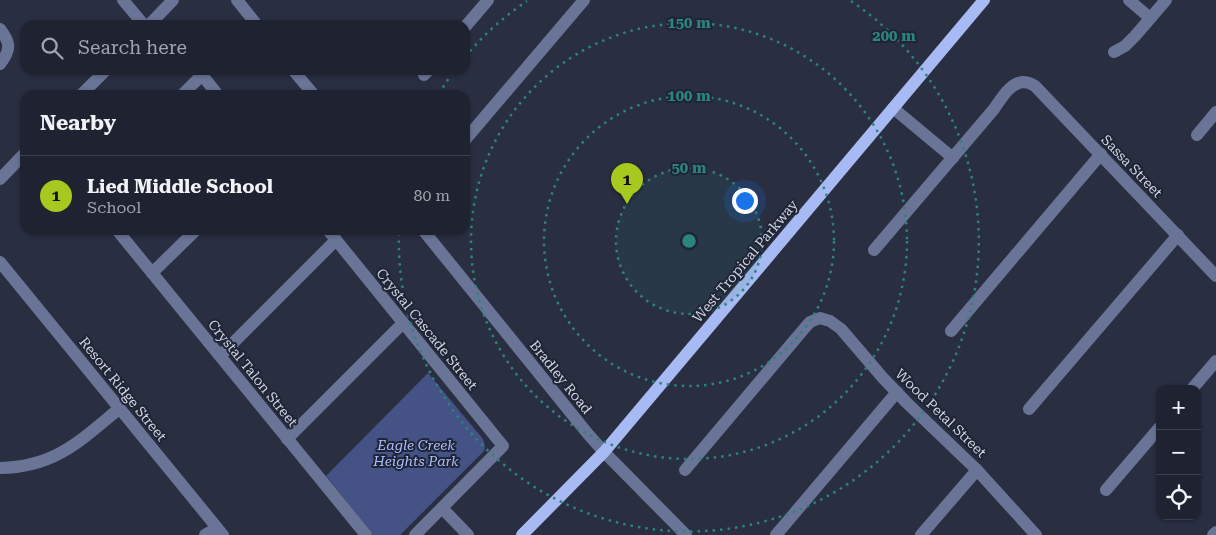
<!DOCTYPE html>
<meta charset="utf-8">
<style>
body{margin:0;font-family:"Roboto Serif",serif;background:#2c2f3d;color:#f1f3f6}
.controls{position:absolute;right:15px;bottom:15px;display:grid;overflow:hidden;border-radius:10px;box-shadow:0 1px 4px #0004}
.controls button{width:45px;height:45px;display:grid;place-items:center;padding:0;border:0;border-bottom:1px solid #3c3f4d;background:#1f2231;color:#f1f3f6;font:25px sans-serif}
.you{position:absolute;left:744px;top:200px;width:18px;height:18px;margin:-12px;border:4px solid #fff;border-radius:50%;background:#1a73e8;box-shadow:0 0 0 8px #1a73e833}
.badge{display:grid;place-items:center;width:32px;height:32px;border-radius:50%;background:#a7c81f;color:#111;font-size:16px;font-weight:700}
.pin{position:absolute;translate:-50% -41px;filter:drop-shadow(0 1px 2px #0008)}
.pin::after{content:'';position:absolute;top:26px;width:18px;height:15px;background:inherit;clip-path:polygon(0 0,100% 0,50% 100%)}
.list{margin:0;padding:0;list-style:none}
h2{display:flex;justify-content:space-between;align-items:center;height:65px;margin:0;padding:0 20px;font-size:21px}
h2 small{font-size:16px;font-weight:400;color:#a1a4ab}
.list li{display:grid;grid-template-columns:32px 1fr auto;gap:15px;align-items:center;box-sizing:border-box;height:80px;padding:0 20px;border-top:1px solid #3c3f4d}
.list b{display:block;font-size:19px;white-space:nowrap}
.list p{margin:0;font-size:16px;white-space:nowrap;color:#a1a4ab}
.list em{font-size:16px;font-style:normal;color:#a1a4ab}
.icon{flex:none;width:28px;height:28px;fill:none;stroke:currentColor;stroke-width:2;stroke-linecap:round;stroke-linejoin:round}
.map{position:relative;flex:none;width:1216px;height:535px;overflow:hidden}
.search{position:absolute;background:#1f2231;box-shadow:0 1px 4px #0004;left:20px;top:20px;width:450px;height:55px;display:flex;align-items:center;gap:12px;box-sizing:border-box;padding:0 18px;border-radius:15px;color:#a1a4ab;font-size:19px}
.panel{position:absolute;background:#1f2231;box-shadow:0 1px 4px #0004;left:20px;top:90px;width:450px;height:145px;border-radius:15px}
.map>svg:first-child{display:block}
.green{fill:#445286}
.lines{fill:none;stroke-linecap:round;stroke-linejoin:round}
.minor{stroke:#6a7497;stroke-width:12}
.major{stroke:#a8baf3;stroke-width:12}
.ring{fill:none;stroke:#2c847f;stroke-width:2.5;stroke-dasharray:2.5 5}
.labels{text-anchor:middle;stroke-width:4;stroke-linejoin:round;paint-order:stroke}
.street-label{font-size:14px;fill:#d0d4e0;stroke:#1f2436}
.park-label{font-size:14px;font-style:italic;fill:#abbefd;stroke:#1f2436}
.centre{fill:#2c847f;stroke:#1f2436;stroke-width:2.5}
.ring-label{font-size:15px;text-anchor:middle;font-weight:bold;fill:#2c847f;stroke:#1f2436;stroke-width:4;stroke-linejoin:round;paint-order:stroke}
</style>
<div class="map">
<svg width="1216" height="535" viewBox="0 0 1216 535">
<rect width="100%" height="100%" fill="#292e41"/>
<path class="green" d="M 428,373 L 483,439 L 485,446 L 484,451 L 400,535 L 373,535 L 326,476 Z"/>
<g class="lines">
<g class="minor">
<path d="M 123,0 L 144,25"/>
<path d="M 237,0 L 257,25"/>
<path d="M 1129,0 L 1150,18"/>
<path d="M 149,25 L 173,0"/>
<path d="M 465,27 L 488,0"/>
<path d="M 0,29 C 11,43 11,50 0,64"/>
<path d="M 1114,52 L 1125,46 L 1135,36 L 1166,0"/>
<path d="M 293,70 L 314,95"/>
<path d="M 424,75 L 429,70"/>
<path d="M 81,95 L 106,70"/>
<path d="M 182,95 L 202,75 L 218,95"/>
<path d="M 893,108 L 953,158"/>
<path d="M 1197,135 L 1216,112"/>
<path d="M 465,140 L 584,0"/>
<path d="M 0,179 L 25,153"/>
<path d="M 117,230 L 366,535"/>
<path d="M 328,230 L 503,446 L 415,535"/>
<path d="M 423,230 L 588,434 L 604,452 L 686,535"/>
<path d="M 874,250 L 994,109 C 1001,99 1010,83 1023,82 C 1027,82 1032,84 1035,86 L 1216,276"/>
<path d="M 0,262 L 223,535"/>
<path d="M 152,273 L 196,230"/>
<path d="M 951,331 L 1101,154"/>
<path d="M 220,356 L 336,240"/>
<path d="M 1192,389 L 1216,361"/>
<path d="M 1029,409 L 1178,235"/>
<path d="M 287,439 L 403,323"/>
<path d="M 0,468 C 55,467 80,441 120,408"/>
<path d="M 685,470 L 803,330 L 810,322 L 820,318 L 830,321 L 841,329 L 883,378 L 907,403 L 977,470 L 1036,535"/>
<path d="M 1106,490 L 1160,427"/>
<path d="M 442,508 L 468,535"/>
<path d="M 205,535 L 217,528"/>
<path d="M 776,535 L 897,392"/>
<path d="M 921,535 L 977,470"/>
<path d="M 1213,535 L 1216,532"/>
</g>
<path class="major" d="M 522,535 L 604,452 L 984,0"/>
</g>
<circle cx="689" cy="241" r="73" fill="#2c847f" fill-opacity=".12"/>
<g class="ring">
<circle cx="689" cy="241" r="73"/>
<circle cx="689" cy="241" r="145"/>
<circle cx="689" cy="241" r="218"/>
<path d="M439 94A290 290 0 0 1 454 71M465 57A290 290 0 0 1 527 1M851 1A290 290 0 1 1 399 231"/>
</g>
<g class="labels">
<g class="street-label">
<text transform="translate(1132 166) rotate(46)" y="5">Sassa Street</text>
<text transform="translate(745 261) rotate(-50)" y="5">West Tropical Parkway</text>
<text transform="translate(427 329) rotate(51)" y="5">Crystal Cascade Street</text>
<text transform="translate(253 373) rotate(51)" y="5">Crystal Talon Street</text>
<text transform="translate(561 377) rotate(51)" y="5">Bradley Road</text>
<text transform="translate(123 389) rotate(51)" y="5">Resort Ridge Street</text>
<text transform="translate(941 413) rotate(44)" y="5">Wood Petal Street</text>
</g>
<g class="park-label">
<text x="416" y="450">Eagle Creek<tspan x="416" dy="16">Heights Park</tspan></text>
</g>
</g>
<circle cx="689" cy="241" r="8" class="centre"/>
<g class="ring-label">
<text x="689" y="28">150 m</text>
<text x="894" y="41">200 m</text>
<text x="689" y="101">100 m</text>
<text x="689" y="173">50 m</text>
</g>
</svg>
<div class="controls">
<button>+</button>
<button>−</button>
<button><svg class="icon" aria-label="locate" viewBox="0 0 24 24"><circle cx="12" cy="12" r="6"/><path d="M12 2v4M12 18v4M2 12h4M18 12h4"/></svg></button>
</div>
<div class="you"></div>
<div class="pin badge" style="left:627px;top:204px">1</div>
<div class="search"><svg class="icon" aria-label="search" viewBox="0 0 24 24"><circle cx="10" cy="10" r="6"/><path d="M15 15l6 6"/></svg>Search here</div>
<section class="panel">
<h2>Nearby<small></small></h2>
<ul class="list">
<li><span class="badge">1</span><div><b>Lied Middle School</b><p>School</p></div><em>80 m</em></li>
</ul>
</section>
</div>
